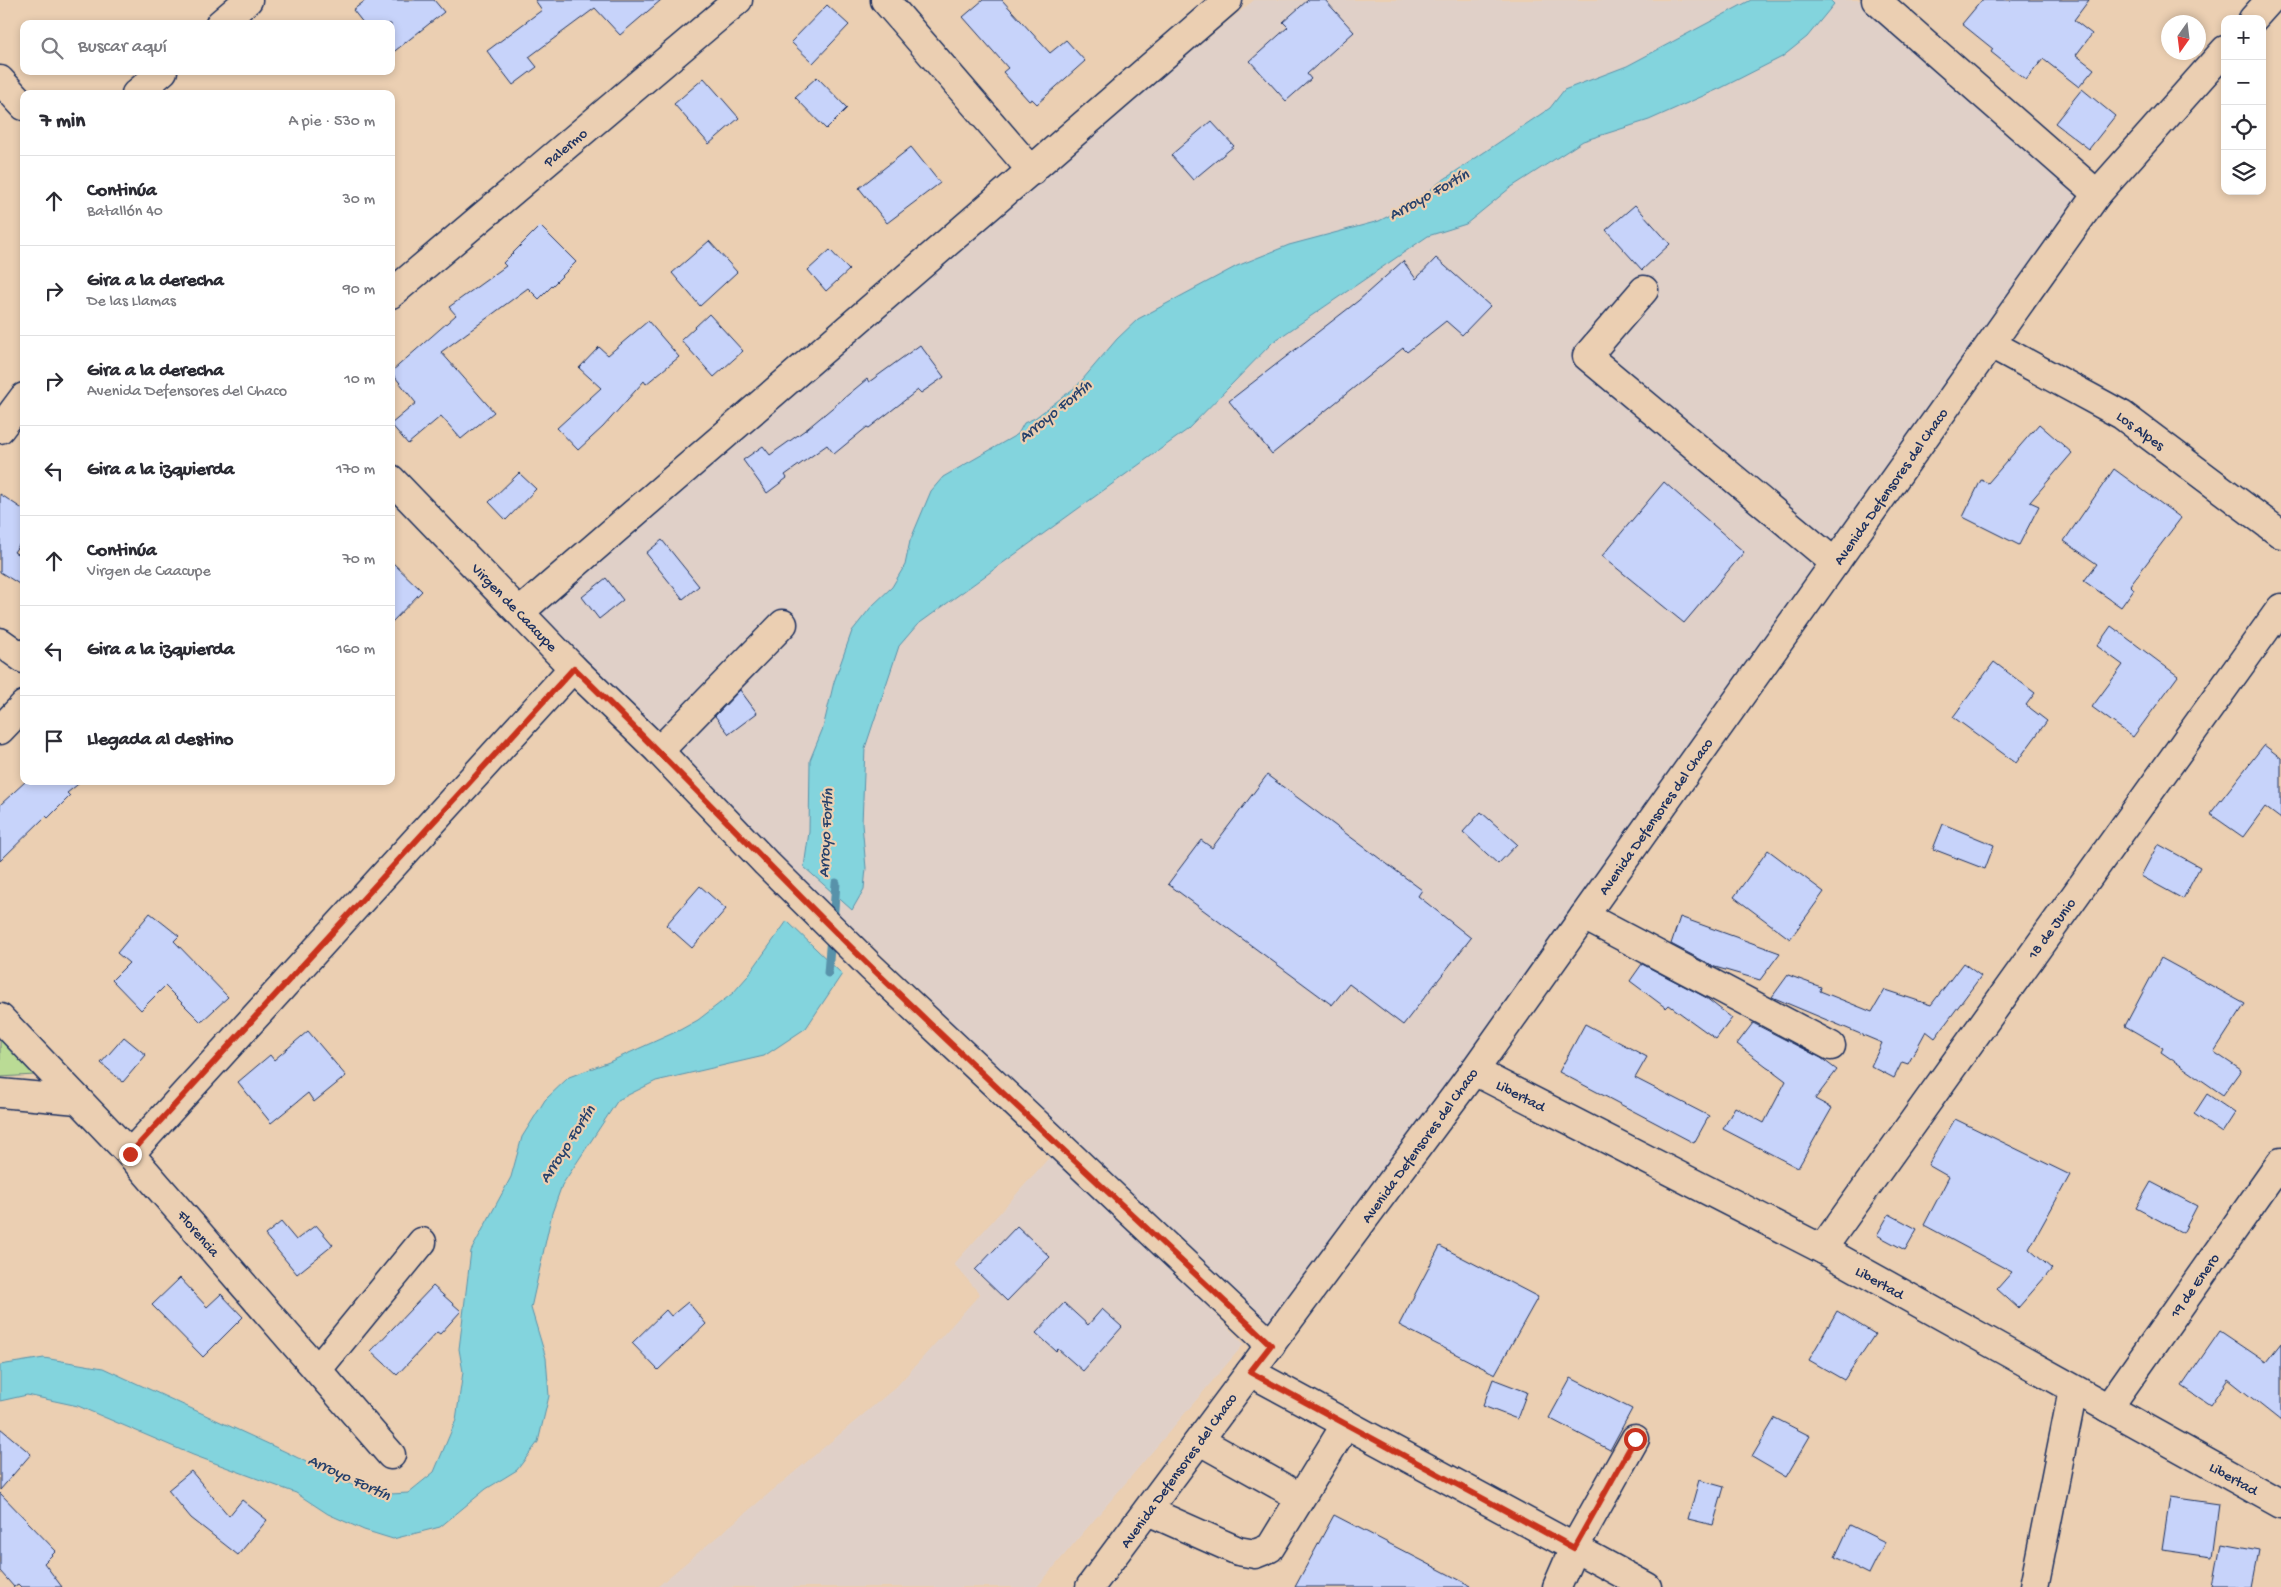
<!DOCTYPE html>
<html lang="es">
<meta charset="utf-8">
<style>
body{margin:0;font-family:"Gochi Hand",sans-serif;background:#f7f7f7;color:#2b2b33}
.controls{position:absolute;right:15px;top:15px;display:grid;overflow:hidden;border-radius:10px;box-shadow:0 2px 8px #0003}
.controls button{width:45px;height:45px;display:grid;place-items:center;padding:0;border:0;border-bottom:1px solid #e1e1e2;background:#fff;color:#2b2b33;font:25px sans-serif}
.compass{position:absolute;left:2161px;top:15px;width:45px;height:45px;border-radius:50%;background:#fff;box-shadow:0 2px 8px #0003;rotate:194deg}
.stop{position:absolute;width:15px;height:15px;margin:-11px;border:4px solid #c8321e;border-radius:50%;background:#fff}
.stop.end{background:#c8321e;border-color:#fff;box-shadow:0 1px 5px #0008}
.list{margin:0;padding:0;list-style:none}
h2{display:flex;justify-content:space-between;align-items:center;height:65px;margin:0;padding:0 20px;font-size:21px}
h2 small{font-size:16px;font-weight:400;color:#7c7c81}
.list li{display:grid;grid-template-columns:32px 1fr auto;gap:15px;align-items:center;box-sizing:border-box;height:90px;padding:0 20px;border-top:1px solid #e1e1e2}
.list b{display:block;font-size:19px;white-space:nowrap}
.list p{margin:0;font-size:16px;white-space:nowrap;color:#7c7c81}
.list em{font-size:16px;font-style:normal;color:#7c7c81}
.icon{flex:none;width:28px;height:28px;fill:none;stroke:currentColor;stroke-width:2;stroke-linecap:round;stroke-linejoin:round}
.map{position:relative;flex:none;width:2281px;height:1587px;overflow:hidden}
.search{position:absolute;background:#fff;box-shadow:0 2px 8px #0003;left:20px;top:20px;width:375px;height:55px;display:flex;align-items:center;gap:12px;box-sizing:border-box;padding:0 18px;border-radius:10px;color:#7c7c81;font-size:19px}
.panel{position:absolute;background:#fff;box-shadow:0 2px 8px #0003;left:20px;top:90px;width:375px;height:695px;border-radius:10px}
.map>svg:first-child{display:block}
.built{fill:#e0d0c8}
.green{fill:#badb95;stroke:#6a857a}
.water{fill:#83d4dd;stroke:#5992aa}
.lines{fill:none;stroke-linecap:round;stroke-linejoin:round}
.stream{stroke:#5992aa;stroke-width:9}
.building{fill:#c7d3fa;stroke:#1b2f5e}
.minor-casing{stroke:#1b2f5e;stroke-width:31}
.major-casing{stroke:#1b2f5e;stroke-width:31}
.minor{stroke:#ebcfb2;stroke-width:28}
.major{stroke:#ebcfb2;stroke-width:28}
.route{stroke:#c8321e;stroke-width:6}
.labels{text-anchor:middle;stroke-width:4.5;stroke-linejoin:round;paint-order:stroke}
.street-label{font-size:15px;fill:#1b2f5e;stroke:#ebcfb2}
.water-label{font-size:16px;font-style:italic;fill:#25406b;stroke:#ebcfb2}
</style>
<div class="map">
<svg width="2281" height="1587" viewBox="0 0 2281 1587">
<rect width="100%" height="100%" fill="#ebcfb2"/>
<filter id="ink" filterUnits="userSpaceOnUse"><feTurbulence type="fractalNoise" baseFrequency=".02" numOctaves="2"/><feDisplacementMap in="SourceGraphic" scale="10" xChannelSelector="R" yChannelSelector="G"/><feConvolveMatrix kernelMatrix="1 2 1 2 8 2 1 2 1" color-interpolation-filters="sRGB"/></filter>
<g filter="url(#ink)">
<g class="built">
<path d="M 1254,0 L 1898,0 L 2104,194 L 1271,1344 L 925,996 L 522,612 Z"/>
<path d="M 1055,1151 L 1244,1344 L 1037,1587 L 657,1587 L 896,1387 L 980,1294 L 954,1264 Z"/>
</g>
<path class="green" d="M 0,1038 L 33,1070 L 35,1075 L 0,1077 Z"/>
<g class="water">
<path d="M 1751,0 L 1830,0 L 1834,4 L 1807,37 L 1782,57 L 1721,88 L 1649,120 L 1583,141 L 1510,188 L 1466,224 L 1428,236 L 1273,342 L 1187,430 L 917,625 L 899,646 L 865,748 L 862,824 L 866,868 L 864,889 L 852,910 L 804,867 L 809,832 L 810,760 L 823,728 L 834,682 L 852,631 L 872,606 L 892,587 L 905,565 L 910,541 L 931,491 L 943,477 L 1018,434 L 1024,423 L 1035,418 L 1077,386 L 1117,339 L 1138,319 L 1237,266 L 1289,245 L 1379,221 L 1414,203 L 1440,182 L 1550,108 L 1564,90 L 1627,66 Z"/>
<path d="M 787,921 L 842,974 L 806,1028 L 764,1056 L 656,1081 L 618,1100 L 562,1185 L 552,1213 L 531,1308 L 546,1358 L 549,1396 L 538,1442 L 517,1470 L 486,1489 L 440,1527 L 393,1539 L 364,1530 L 328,1514 L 296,1493 L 193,1455 L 78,1406 L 27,1395 L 0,1401 L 0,1365 L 44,1358 L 103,1368 L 286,1452 L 373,1495 L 408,1493 L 434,1472 L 456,1420 L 463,1372 L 459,1349 L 471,1251 L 511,1177 L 522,1137 L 545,1100 L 569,1077 L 609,1062 L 680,1030 L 698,1020 L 733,993 L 747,977 Z"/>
</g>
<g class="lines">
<g class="stream">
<path d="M 833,923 L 836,883"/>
<path d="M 828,973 L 831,936"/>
</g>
</g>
<g class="building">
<path d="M 366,0 L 434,0 L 444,12 L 391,54 L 391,24 L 364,24 L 353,10 Z"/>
<path d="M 535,0 L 661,0 L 620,35 L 595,8 L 529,57 L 537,67 L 513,85 L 487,51 L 542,10 Z"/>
<path d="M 983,0 L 1002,0 L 1050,53 L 1066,40 L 1085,61 L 1037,104 L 1032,99 L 1029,101 L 1003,72 L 1008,68 L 963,17 Z"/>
<path d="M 1308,0 L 1325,0 L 1354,32 L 1307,74 L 1311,79 L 1286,101 L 1250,61 L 1288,27 L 1283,22 Z"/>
<path d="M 1982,0 L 2089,0 L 2074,20 L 2092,34 L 2076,55 L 2094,69 L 2079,87 L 2043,59 L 2026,80 L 1991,52 L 1993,49 L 1962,24 Z"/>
<path d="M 827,5 L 849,25 L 813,63 L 791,42 Z"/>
<path d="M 817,77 L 847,108 L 826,129 L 795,97 Z"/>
<path d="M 704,78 L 739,118 L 709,144 L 674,104 Z"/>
<path d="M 2082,89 L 2115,116 L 2089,149 L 2055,123 Z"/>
<path d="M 1211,121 L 1234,146 L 1193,180 L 1171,155 Z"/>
<path d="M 911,147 L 940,183 L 887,223 L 859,188 Z"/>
<path d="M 1635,205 L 1670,244 L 1642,270 L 1606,230 Z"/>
<path d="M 540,226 L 576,262 L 539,299 L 528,288 L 441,352 L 494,412 L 461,439 L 441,416 L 408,444 L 391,424 L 416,403 L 391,372 L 456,315 L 449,307 L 506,266 L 503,263 Z"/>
<path d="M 709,241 L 737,272 L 700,306 L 672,273 Z"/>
<path d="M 830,250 L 849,270 L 826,291 L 808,270 Z"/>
<path d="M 1436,258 L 1490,306 L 1462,335 L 1446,321 L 1407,352 L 1403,348 L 1272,454 L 1229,401 L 1358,301 L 1403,261 L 1416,279 Z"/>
<path d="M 709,314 L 743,351 L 714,377 L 681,340 Z"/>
<path d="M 648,321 L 679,357 L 646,384 L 644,381 L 603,427 L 578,450 L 557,428 L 601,388 L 579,368 L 599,347 L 608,355 Z"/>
<path d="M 920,345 L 944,377 L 921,393 L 918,390 L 869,428 L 867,427 L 834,454 L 827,445 L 785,475 L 787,478 L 767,493 L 743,460 L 763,446 L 770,455 L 808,428 L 867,379 L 869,382 Z"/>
<path d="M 2039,424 L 2072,453 L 2030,502 L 2039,506 L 2019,545 L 1963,517 L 1981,480 L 1988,483 Z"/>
<path d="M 2114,469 L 2181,518 L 2130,585 L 2134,589 L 2121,607 L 2084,581 L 2097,564 L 2064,541 Z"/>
<path d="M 519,473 L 536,489 L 506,520 L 489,502 Z"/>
<path d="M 1664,482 L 1744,552 L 1684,623 L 1602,556 Z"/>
<path d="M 0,494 L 24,510 L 24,538 L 14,552 L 24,558 L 24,587 L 0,572 Z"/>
<path d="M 662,540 L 699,586 L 683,599 L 646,553 Z"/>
<path d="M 391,561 L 422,591 L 391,623 Z"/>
<path d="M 606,578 L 623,600 L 599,619 L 582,597 Z"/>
<path d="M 2111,626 L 2178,676 L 2133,737 L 2092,707 L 2123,665 L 2097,646 Z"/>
<path d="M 1994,662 L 2035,693 L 2026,705 L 2047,721 L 2016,763 L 1953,717 Z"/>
<path d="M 740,690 L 757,713 L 729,734 L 715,716 Z"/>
<path d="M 2264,745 L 2281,758 L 2281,819 L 2265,807 L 2243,837 L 2210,814 Z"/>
<path d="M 1267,775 L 1422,890 L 1418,896 L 1471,938 L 1403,1025 L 1349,984 L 1332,1005 L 1168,884 L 1201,840 L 1212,848 Z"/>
<path d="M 26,781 L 82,781 L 67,793 L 70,796 L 48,818 L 46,816 L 0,861 L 0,805 Z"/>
<path d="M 1481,812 L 1517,844 L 1498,864 L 1463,832 Z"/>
<path d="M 1943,824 L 1994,845 L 1985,869 L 1933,849 Z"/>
<path d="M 2158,844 L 2200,867 L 2183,899 L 2141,876 Z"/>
<path d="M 1768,850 L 1824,892 L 1790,939 L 1734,897 Z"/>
<path d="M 700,886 L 726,909 L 692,948 L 666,925 Z"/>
<path d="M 150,913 L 179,936 L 174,941 L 228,997 L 201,1022 L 165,986 L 141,1010 L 112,980 L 129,963 L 117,953 Z"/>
<path d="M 1680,917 L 1780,953 L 1760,980 L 1715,967 L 1671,944 Z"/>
<path d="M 2161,958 L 2245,1004 L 2214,1052 L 2241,1070 L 2223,1095 L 2161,1052 L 2163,1048 L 2125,1026 Z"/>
<path d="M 1963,963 L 1981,976 L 1935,1038 L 1926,1031 L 1908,1064 L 1902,1062 L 1894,1078 L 1871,1066 L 1882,1043 L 1772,997 L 1788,975 L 1821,987 L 1820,991 L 1872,1012 L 1885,990 L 1931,1005 Z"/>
<path d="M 1642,964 L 1705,997 L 1732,1018 L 1716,1039 L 1669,1005 L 1666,1008 L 1630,981 Z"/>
<path d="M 1753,1023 L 1821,1058 L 1837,1070 L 1815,1099 L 1832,1108 L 1798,1168 L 1723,1129 L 1735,1107 L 1764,1123 L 1786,1081 L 1737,1044 Z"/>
<path d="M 1585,1024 L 1647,1057 L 1635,1078 L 1709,1116 L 1694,1143 L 1559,1072 Z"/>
<path d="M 308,1031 L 346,1076 L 314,1102 L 308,1093 L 271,1123 L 238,1082 L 270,1055 L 274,1060 Z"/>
<path d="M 124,1037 L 146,1055 L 123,1082 L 101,1063 Z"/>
<path d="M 2207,1094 L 2235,1113 L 2222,1133 L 2194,1114 Z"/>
<path d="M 1955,1119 L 2070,1175 L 2029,1249 L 2052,1269 L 2018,1308 L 1997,1289 L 2012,1272 L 1924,1225 L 1949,1177 L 1928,1165 Z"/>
<path d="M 2151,1182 L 2197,1206 L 2183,1233 L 2136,1208 Z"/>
<path d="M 1889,1214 L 1917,1229 L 1905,1250 L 1877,1235 Z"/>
<path d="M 281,1222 L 296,1240 L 316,1225 L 333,1245 L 297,1274 L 265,1235 Z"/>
<path d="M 1017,1226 L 1050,1257 L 1007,1301 L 975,1270 Z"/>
<path d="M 1440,1246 L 1538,1297 L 1495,1374 L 1399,1325 Z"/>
<path d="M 180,1278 L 207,1307 L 221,1294 L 243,1317 L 203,1357 L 152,1305 Z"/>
<path d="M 433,1286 L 461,1311 L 440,1334 L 437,1332 L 397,1375 L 371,1351 Z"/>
<path d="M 688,1302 L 706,1324 L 658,1370 L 632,1343 L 666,1310 L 671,1316 Z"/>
<path d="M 1064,1303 L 1088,1325 L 1102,1309 L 1122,1327 L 1083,1371 L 1058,1349 L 1056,1351 L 1036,1333 Z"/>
<path d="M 1837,1311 L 1875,1334 L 1844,1380 L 1809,1360 Z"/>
<path d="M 2220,1331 L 2266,1362 L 2281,1343 L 2281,1421 L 2228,1379 L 2210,1405 L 2182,1386 Z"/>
<path d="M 1571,1378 L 1632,1409 L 1610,1450 L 1549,1418 Z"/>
<path d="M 1493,1379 L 1527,1392 L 1517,1419 L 1483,1406 Z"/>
<path d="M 1775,1418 L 1810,1436 L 1786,1477 L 1752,1457 Z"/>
<path d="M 0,1428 L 31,1454 L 0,1490 Z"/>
<path d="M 191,1471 L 229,1516 L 242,1500 L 267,1520 L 238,1555 L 191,1518 L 168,1490 Z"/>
<path d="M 1699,1480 L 1724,1487 L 1713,1525 L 1688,1519 Z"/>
<path d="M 0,1493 L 56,1551 L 44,1563 L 62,1587 L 21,1587 L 18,1584 L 14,1587 L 0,1571 Z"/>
<path d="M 2170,1497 L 2219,1504 L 2212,1557 L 2162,1550 Z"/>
<path d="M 1334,1515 L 1473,1587 L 1295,1587 Z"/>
<path d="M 1850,1525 L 1885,1542 L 1869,1574 L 1835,1557 Z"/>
<path d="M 2221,1543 L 2259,1550 L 2252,1587 L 2213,1587 Z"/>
</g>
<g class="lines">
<g class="minor-casing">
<g id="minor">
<path d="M 885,0 L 1032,171"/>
<path d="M 1876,0 L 2097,194"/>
<path d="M 220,24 L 248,0"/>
<path d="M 0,80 L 24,106"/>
<path d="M 136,94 L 163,71"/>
<path d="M 1644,290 L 1587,356 L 1835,563"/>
<path d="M 391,294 L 738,0"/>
<path d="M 1991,344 L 2122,415 L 2281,534"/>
<path d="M 0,429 L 24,397"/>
<path d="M 391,479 L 573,668 L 659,751 L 766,863 L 871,967 L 1271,1345"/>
<path d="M 520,612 L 1228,0"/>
<path d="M 0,642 L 24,659"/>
<path d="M 0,730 L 24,705"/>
<path d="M 659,751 L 783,624"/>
<path d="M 1584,916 L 1831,1046"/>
<path d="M 0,1018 L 130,1154 L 391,1455"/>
<path d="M 1474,1071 L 1822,1249 L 2281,1504"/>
<path d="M 0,1093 L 78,1100"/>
<path d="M 130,1154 L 573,668"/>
<path d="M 1822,1249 L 2281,608"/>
<path d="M 318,1369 L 422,1242"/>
<path d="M 1250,1372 L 1647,1587"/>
<path d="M 2108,1408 L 2281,1162"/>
<path d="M 1200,1441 L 1300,1497"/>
<path d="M 1148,1511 L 1238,1551 L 1255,1554 L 1270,1548 L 1346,1424"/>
<path d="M 1557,1587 L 1574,1548 L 1635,1439"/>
<path d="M 2034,1587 L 2073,1390"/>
</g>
</g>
<g class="major-casing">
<g id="major">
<path d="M 2253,19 L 2270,0"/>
<path d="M 1090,1587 L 1474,1071 L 2097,194 L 2225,50"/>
</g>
</g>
<use href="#minor" class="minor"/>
<use href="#major" class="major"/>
</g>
</g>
<g class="lines" filter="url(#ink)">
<path class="route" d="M 130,1154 L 574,668 C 674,765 770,868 870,966 C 1002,1094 1137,1219 1271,1345 L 1250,1372 L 1574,1548 L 1635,1439"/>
</g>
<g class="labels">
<g class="street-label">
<text transform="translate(565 147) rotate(-40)" y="5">Palermo</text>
<text transform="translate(2141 430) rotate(36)" y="5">Los Alpes</text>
<text transform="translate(1890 486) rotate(-55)" y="5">Avenida Defensores del Chaco</text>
<text transform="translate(515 607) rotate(46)" y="5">Virgen de Caacupe</text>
<text transform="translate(1655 816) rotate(-55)" y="5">Avenida Defensores del Chaco</text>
<text transform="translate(2051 928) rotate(-54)" y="5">18 de Junio</text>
<text transform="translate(1521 1095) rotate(27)" y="5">Libertad</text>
<text transform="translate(1419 1145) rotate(-54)" y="5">Avenida Defensores del Chaco</text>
<text transform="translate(199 1233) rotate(49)" y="5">Florencia</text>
<text transform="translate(1880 1282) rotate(29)" y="5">Libertad</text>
<text transform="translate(2194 1285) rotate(-55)" y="5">19 de Enero</text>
<text transform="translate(1178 1470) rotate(-54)" y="5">Avenida Defensores del Chaco</text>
<text transform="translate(2234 1478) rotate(29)" y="5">Libertad</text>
</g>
<g class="water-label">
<text transform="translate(1428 193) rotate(-29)" y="6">Arroyo Fortín</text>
<text transform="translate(1054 410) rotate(-39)" y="6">Arroyo Fortín</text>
<text transform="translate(824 833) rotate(-87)" y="6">Arroyo Fortín</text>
<text transform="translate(566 1143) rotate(-57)" y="6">Arroyo Fortín</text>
<text transform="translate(350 1476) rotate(25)" y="6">Arroyo Fortín</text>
</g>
</g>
</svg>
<div class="controls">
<button>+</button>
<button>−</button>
<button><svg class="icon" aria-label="locate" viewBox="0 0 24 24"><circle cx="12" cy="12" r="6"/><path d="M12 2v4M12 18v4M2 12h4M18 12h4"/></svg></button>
<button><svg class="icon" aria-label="layers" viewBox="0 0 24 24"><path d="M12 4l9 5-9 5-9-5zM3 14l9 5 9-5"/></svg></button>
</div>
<svg class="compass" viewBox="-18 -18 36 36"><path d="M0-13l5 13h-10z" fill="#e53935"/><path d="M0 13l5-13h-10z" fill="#7c7c81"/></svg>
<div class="stop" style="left:1635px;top:1439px"></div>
<div class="stop end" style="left:130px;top:1154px"></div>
<div class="search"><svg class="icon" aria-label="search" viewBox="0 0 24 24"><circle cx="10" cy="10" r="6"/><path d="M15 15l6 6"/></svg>Buscar aquí</div>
<section class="panel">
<h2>7 min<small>A pie · 530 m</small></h2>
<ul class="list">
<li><svg class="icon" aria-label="ahead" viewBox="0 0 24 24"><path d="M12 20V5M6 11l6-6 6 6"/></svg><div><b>Continúa</b><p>Batallón 40</p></div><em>30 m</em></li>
<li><svg class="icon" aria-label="right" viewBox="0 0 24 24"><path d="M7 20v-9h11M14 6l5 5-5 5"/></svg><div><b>Gira a la derecha</b><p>De las Llamas</p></div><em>90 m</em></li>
<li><svg class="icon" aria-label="right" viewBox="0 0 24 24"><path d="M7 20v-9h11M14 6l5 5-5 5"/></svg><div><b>Gira a la derecha</b><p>Avenida Defensores del Chaco</p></div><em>10 m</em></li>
<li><svg class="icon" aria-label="left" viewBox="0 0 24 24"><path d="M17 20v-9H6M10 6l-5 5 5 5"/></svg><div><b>Gira a la izquierda</b></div><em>170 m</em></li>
<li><svg class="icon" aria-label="ahead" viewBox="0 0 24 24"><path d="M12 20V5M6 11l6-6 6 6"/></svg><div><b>Continúa</b><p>Virgen de Caacupe</p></div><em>70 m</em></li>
<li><svg class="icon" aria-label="left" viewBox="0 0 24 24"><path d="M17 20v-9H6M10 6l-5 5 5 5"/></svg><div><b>Gira a la izquierda</b></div><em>160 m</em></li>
<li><svg class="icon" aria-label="arrive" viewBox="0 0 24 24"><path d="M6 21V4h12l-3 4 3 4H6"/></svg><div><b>Llegada al destino</b></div></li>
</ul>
</section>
</div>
